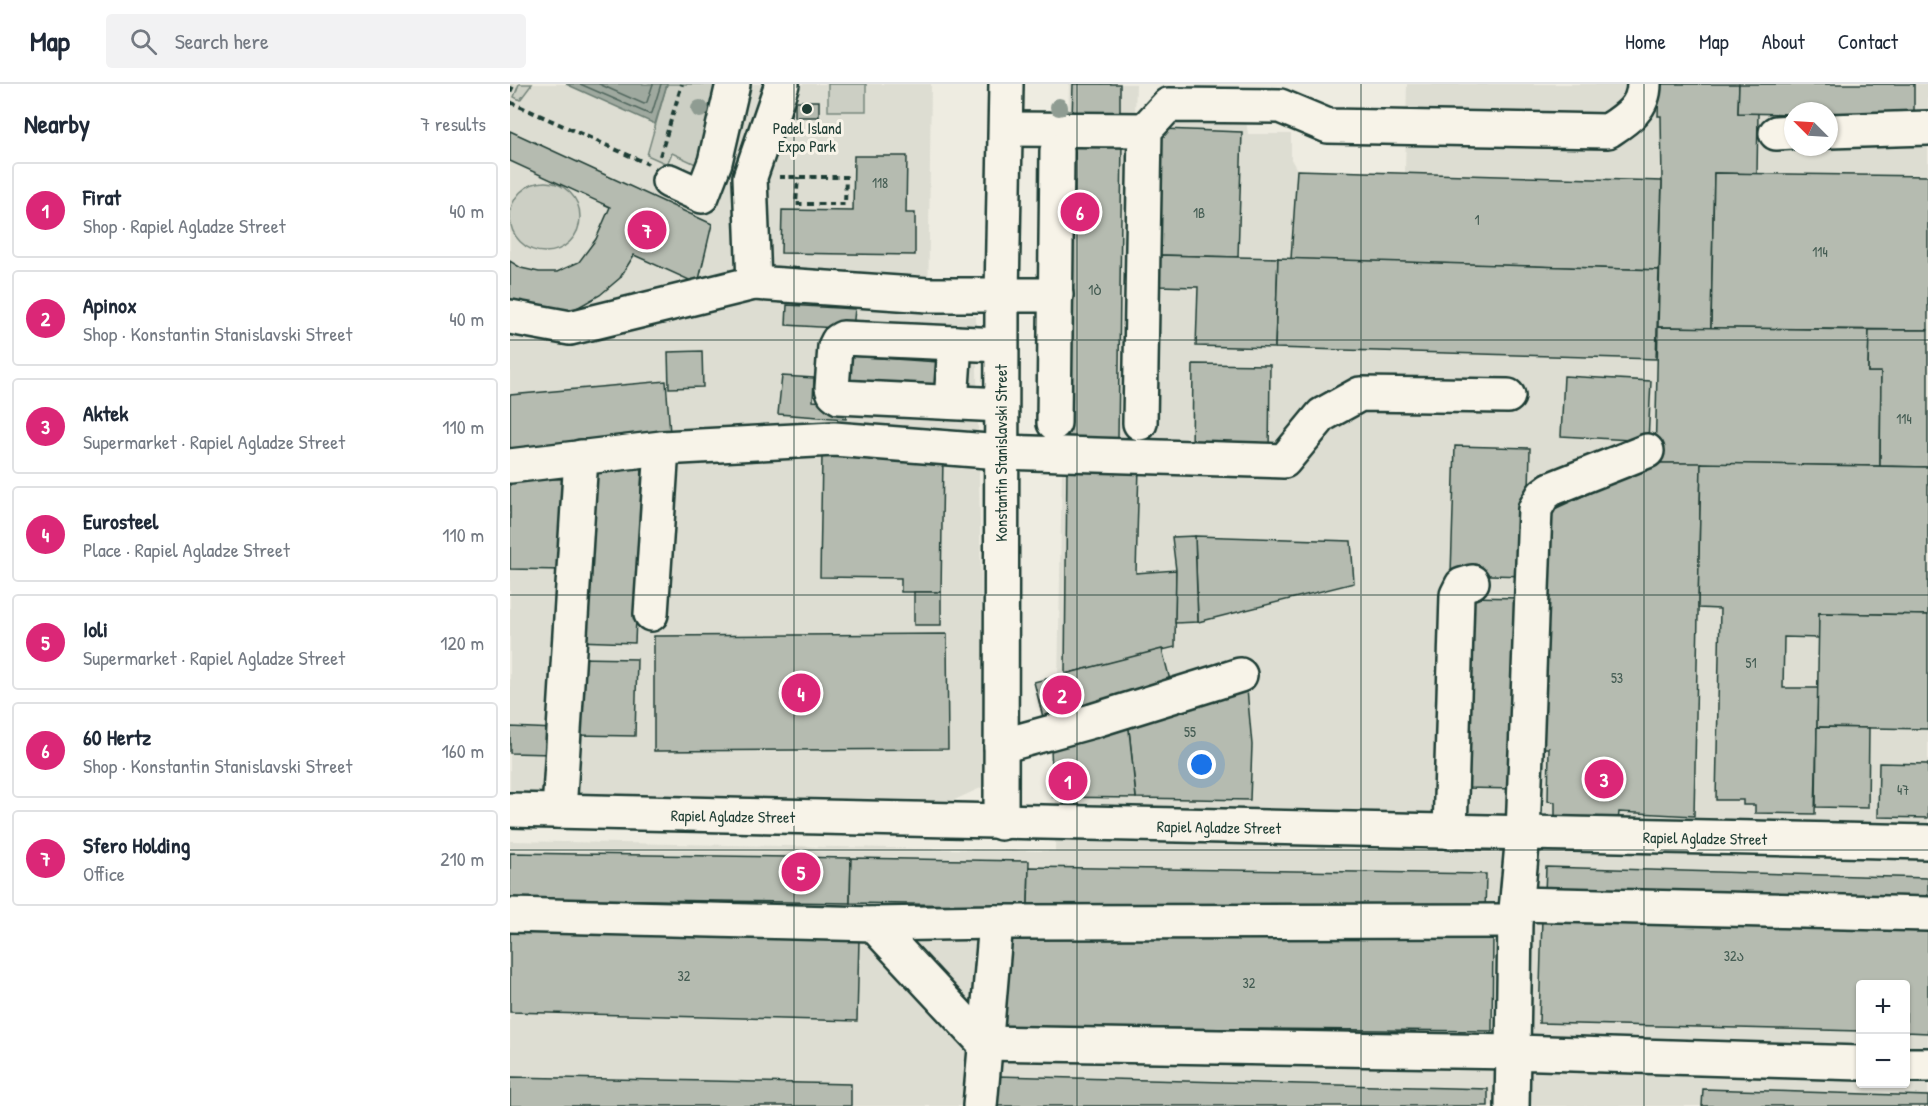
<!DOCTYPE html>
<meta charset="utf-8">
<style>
body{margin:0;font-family:"Patrick Hand","Noto Sans Georgian",sans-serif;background:#f2f2f3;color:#1f2937}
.controls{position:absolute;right:18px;bottom:18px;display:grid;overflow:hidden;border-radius:6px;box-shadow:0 2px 4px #0004}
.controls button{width:54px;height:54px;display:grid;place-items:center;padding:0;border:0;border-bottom:2px solid #e0e1e3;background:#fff;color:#1f2937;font:30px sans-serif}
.compass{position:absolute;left:1274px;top:18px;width:54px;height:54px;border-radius:50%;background:#fff;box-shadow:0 2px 4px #0004;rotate:294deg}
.you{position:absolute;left:692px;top:681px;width:21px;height:21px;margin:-15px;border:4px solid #fff;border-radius:50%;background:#1a73e8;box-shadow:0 0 0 9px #1a73e833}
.badge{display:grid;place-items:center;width:39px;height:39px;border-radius:50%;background:#db2777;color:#fff;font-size:20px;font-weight:700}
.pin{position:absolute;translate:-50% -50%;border:3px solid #fff;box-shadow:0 2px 6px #0006}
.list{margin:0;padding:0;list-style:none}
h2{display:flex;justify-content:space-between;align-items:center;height:78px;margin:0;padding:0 24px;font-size:26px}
h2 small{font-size:20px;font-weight:400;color:#747a83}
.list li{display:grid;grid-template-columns:39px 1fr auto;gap:18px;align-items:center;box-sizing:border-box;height:96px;margin:0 12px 12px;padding:0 12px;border:2px solid #e0e1e3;border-radius:6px}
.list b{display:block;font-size:22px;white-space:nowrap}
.list p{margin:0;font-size:20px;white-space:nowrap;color:#747a83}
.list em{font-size:20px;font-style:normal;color:#747a83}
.icon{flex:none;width:33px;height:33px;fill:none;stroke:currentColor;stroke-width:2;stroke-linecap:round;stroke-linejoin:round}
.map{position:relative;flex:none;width:1418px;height:1022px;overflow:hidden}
header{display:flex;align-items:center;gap:36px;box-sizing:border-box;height:84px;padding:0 30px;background:#fff;border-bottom:2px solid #e0e1e3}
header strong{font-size:28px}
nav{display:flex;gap:33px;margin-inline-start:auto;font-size:21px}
.search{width:420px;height:54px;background:#f2f2f3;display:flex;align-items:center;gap:15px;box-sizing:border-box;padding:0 21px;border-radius:6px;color:#747a83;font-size:22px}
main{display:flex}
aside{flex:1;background:#fff}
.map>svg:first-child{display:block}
.built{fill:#ddddd2;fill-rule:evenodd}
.green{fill:#cccfc4;stroke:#76867c;stroke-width:1.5}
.water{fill:#9fa99f;stroke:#6c7e74;stroke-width:1.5}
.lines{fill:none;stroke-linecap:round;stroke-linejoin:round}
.shore{stroke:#52685f;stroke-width:1.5}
.building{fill:#b5bbb0;stroke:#1f3d34;stroke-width:1.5}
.minor-casing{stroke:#1f3d34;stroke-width:38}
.path{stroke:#1f3d34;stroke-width:4;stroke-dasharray:6 4.5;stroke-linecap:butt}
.minor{stroke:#f7f3e8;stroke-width:33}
.tree{fill:#8f9c92}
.grid{fill:none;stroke:#1f3d34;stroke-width:1.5;stroke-opacity:0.55}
.poi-dot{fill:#1f3d34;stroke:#f7f3e8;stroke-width:2}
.labels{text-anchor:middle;stroke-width:6;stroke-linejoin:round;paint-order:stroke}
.number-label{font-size:14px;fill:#445c53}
.poi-label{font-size:16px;fill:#1f3d34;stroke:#f7f3e8}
.street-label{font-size:16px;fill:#1f3d34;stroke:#f7f3e8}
</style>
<header>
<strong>Map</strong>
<div class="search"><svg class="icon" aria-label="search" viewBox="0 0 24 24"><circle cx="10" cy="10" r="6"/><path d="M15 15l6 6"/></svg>Search here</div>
<nav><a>Home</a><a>Map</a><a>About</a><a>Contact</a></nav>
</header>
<main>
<aside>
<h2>Nearby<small>7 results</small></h2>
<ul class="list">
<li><span class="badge">1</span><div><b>Firat</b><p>Shop · Rapiel Agladze Street</p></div><em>40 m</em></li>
<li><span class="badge">2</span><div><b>Apinox</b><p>Shop · Konstantin Stanislavski Street</p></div><em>40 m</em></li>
<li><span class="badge">3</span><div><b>Aktek</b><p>Supermarket · Rapiel Agladze Street</p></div><em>110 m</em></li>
<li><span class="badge">4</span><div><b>Eurosteel</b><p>Place · Rapiel Agladze Street</p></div><em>110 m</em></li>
<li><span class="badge">5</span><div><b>Ioli</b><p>Supermarket · Rapiel Agladze Street</p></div><em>120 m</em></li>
<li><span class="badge">6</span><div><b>60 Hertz</b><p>Shop · Konstantin Stanislavski Street</p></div><em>160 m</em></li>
<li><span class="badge">7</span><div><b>Sfero Holding</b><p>Office</p></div><em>210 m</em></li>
</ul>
</aside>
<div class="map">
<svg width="1418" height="1022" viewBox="0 0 1418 1022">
<rect width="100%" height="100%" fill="#eeece1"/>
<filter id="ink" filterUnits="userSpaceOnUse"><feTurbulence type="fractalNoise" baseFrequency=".0167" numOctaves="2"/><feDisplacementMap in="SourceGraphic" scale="12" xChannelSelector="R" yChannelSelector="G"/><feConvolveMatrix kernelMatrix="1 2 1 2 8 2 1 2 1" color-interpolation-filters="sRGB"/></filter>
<g filter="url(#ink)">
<g class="built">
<path d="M 0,0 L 421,0 L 418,230 L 466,232 L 475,702 L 440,718 L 0,710 Z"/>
<path d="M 559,0 L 626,0 L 625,31 L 735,29 L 738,50 L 781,50 L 781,75 L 787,86 L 895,89 L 897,0 L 1418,0 L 1418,1022 L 0,1022 L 0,757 L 545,767 ZM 1283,27 L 1319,27 L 1319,63 L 1283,63 ZM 1350,900 L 1396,900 L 1396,1000 L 1350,1000 Z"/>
</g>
<g class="green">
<path d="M 9,0 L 22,0 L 10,16 L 4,13 Z"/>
<path d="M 157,0 L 215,0 L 192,83 L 162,69 L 157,80 L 137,71 Z"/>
<rect x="318" y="0" width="38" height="27"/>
<circle cx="35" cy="133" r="35"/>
</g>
<path class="water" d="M 56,0 L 157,0 L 145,40 Z"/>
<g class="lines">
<g class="shore">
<path d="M 70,0 L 139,30 L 142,29 L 151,0"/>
<path d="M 89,0 L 134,20 L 137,18 L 143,0"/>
</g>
</g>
<g class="building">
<path d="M 563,0 L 610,0 L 610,36 L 562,36 Z"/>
<path d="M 1149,0 L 1229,0 L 1228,29 L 1248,29 L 1247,90 L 1204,89 L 1201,244 L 1148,243 L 1152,97 L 1151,32 L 1148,32 Z"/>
<path d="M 1229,0 L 1404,0 L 1404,31 L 1319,30 L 1319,27 L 1283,27 L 1283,30 L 1228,29 Z"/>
<rect x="285" y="17" width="24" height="16"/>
<path d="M 652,45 L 732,48 L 728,173 L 648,171 Z"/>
<path d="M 0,47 L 202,140 L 188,200 L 124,171 L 110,194 L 90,211 L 65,225 L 31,229 L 0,223 L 0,177 L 11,184 L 29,188 L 47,188 L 69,178 L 86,155 L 100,123 L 0,77 Z"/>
<path d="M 562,57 L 612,57 L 608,355 L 558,354 Z"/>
<path d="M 344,72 L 397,72 L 396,129 L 405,129 L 405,171 L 271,169 L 272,126 L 343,127 Z"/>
<path d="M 787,86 L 1152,97 L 1149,186 L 781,175 Z"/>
<path d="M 1204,89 L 1418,92 L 1418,246 L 1201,244 Z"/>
<path d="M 648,171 L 768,174 L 765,264 L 686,262 L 688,203 L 647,202 Z"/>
<path d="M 768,174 L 1149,186 L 1146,275 L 765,264 Z"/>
<path d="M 277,221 L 345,225 L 343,245 L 276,241 Z"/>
<path d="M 1148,243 L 1359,246 L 1358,288 L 1371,288 L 1370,382 L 1145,379 Z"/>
<path d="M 1359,246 L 1418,246 L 1418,383 L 1370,382 L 1371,288 L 1358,288 Z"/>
<path d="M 192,267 L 193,303 L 159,304 L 158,268 Z"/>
<path d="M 341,272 L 428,278 L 426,305 L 339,299 Z"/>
<path d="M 683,280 L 760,281 L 759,372 L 682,371 Z"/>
<path d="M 272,292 L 304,294 L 303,317 L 338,320 L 336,335 L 268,330 Z"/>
<path d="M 1054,292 L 1141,297 L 1138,357 L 1051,352 Z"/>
<path d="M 156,297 L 160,349 L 0,366 L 0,311 Z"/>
<path d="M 945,362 L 1020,364 L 1017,492 L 941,490 Z"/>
<path d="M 312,370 L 433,372 L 431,508 L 391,508 L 391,494 L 310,493 Z"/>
<path d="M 1145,379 L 1191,379 L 1184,732 L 1109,728 L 1108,737 L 1045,736 L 1045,718 L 1038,717 L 1039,664 L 1027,664 L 1029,432 Z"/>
<path d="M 1191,379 L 1418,383 L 1418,531 L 1309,529 L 1309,554 L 1274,553 L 1273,604 L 1308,604 L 1305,730 L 1245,729 L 1245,721 L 1233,721 L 1233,716 L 1206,716 L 1210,525 L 1188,524 Z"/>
<path d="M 73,380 L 132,382 L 125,559 L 66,557 Z"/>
<path d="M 557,381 L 629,383 L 626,489 L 666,486 L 665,563 L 555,590 Z"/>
<path d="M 0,394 L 55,395 L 53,486 L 0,485 Z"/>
<path d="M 685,452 L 841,457 L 844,499 L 688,538 Z"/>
<path d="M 685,452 L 688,538 L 665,539 L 666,486 L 662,453 Z"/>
<rect x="404" y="508" width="27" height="33"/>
<path d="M 959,513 L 1011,514 L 1007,705 L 955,704 Z"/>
<path d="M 1309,529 L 1418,531 L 1418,645 L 1307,643 Z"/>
<path d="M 437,550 L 438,665 L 144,667 L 144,552 Z"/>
<path d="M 652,565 L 663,608 L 535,641 L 524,598 Z"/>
<path d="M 68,574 L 127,575 L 125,652 L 66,651 Z"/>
<path d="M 737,605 L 742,661 L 740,716 L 626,714 L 618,636 Z"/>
<path d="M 618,636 L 626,714 L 543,713 L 541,665 Z"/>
<path d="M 0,643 L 45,645 L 43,670 L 0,669 Z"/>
<path d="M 1307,643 L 1359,644 L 1358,724 L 1306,723 Z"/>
<path d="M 1369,679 L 1418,680 L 1418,734 L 1368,733 Z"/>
<path d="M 0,769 L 341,774 L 340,819 L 0,814 Z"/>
<path d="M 341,774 L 519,777 L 518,822 L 340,819 Z"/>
<path d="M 519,783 L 976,790 L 975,829 L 518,822 Z"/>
<path d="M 1036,783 L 1418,794 L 1418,820 L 1035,809 Z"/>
<path d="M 1032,833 L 1418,843 L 1418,949 L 1396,948 L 1396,900 L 1350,900 L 1350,947 L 1029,939 Z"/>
<path d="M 0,846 L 349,855 L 347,937 L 0,928 Z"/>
<path d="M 496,851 L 983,855 L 982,947 L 495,943 Z"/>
<path d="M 487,992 L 978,1005 L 978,1022 L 486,1022 Z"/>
<path d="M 0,993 L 341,1000 L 341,1022 L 0,1022 Z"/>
<path d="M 1193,1005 L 1418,1012 L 1418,1022 L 1192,1022 Z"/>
</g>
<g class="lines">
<g class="minor-casing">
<g id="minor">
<path d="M 496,45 L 635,46"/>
<path d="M 1319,47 L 1418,44"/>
<path d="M 1266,49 L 1283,48"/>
<path d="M 159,97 L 192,112 L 205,78 L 223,0"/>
<path d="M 244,199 L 240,93 L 272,0"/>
<path d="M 0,233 L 60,244 L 244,199 L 418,211 L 546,211"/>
<path d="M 491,261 L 333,254 L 328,257 L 325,263 L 322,304 L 324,309 L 329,313 L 491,321"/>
<path d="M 441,318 L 445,259"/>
<path d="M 544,339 L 547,67"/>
<path d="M 630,339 L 635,46 L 658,21 L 770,22 L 818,42 L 1098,47 C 1116,35 1134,24 1134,0"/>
<path d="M 0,382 L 152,364 L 324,355 L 491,368 L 774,377 L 812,331 L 850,310 L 998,312"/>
<path d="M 141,530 L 152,364"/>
<path d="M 491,662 L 582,637 L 730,591"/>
<path d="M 0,726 L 1418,758"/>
<path d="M 49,727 L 71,373"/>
<path d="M 491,739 L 492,211 L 496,0"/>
<path d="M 940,748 L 947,511 L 952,501 L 962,498"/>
<path d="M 1007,820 L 1418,830"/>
<path d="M 0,831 L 363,840 L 474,959 L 1003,968 L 1005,837 L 1013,750 L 1025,425 L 1033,411 L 1041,405 L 1137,367"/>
<path d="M 363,840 L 486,838"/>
<path d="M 1396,981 L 1418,981"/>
<path d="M 470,1022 L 486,838 L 1005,837"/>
<path d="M 1002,1022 L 1003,968 L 1350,979"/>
</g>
</g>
<g class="path">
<path d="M 0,8 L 4,0"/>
<path d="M 0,18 L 138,80"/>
<path d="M 150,72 L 172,0"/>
<path d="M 269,93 L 336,93 L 335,120 L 286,120 L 288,93"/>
</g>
<use href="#minor" class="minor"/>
</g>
<g class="tree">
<circle cx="549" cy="23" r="9"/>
<circle cx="190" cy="25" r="9"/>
</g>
</g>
<path class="grid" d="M 284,0 L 284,1022M 567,0 L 567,1022M 851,0 L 851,1022M 1134,0 L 1134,1022M 0,256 L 1418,256M 0,511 L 1418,511M 0,766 L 1418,766"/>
<circle class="poi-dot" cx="297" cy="25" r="6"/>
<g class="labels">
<g class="number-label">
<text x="370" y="104">118</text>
<text x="689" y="134">1B</text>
<text x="967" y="141">1</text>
<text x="1310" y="173">114</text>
<text x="585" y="211">1ბ</text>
<text x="1394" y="340">114</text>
<text x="1241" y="584">51</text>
<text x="1107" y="599">53</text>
<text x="680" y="653">55</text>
<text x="1393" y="711">47</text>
<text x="1224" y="877">32ა</text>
<text x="174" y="897">32</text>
<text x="739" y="904">32</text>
</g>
<g class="poi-label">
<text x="297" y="50">Padel Island<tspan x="297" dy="18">Expo Park</tspan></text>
</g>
<g class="street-label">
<text transform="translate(491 369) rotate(-90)" y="6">Konstantin Stanislavski Street</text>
<text transform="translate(223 732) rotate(1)" y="6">Rapiel Agladze Street</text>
<text transform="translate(709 743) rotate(1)" y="6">Rapiel Agladze Street</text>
<text transform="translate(1195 754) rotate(1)" y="6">Rapiel Agladze Street</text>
</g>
</g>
</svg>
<div class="controls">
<button>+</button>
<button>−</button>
</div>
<svg class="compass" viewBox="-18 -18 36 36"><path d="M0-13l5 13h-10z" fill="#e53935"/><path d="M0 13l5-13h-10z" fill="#747a83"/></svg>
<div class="you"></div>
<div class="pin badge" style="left:558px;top:697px">1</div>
<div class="pin badge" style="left:552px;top:611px">2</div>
<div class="pin badge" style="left:1094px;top:695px">3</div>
<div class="pin badge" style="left:291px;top:609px">4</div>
<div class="pin badge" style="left:291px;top:788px">5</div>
<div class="pin badge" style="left:570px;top:128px">6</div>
<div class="pin badge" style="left:137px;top:146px">7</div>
</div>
</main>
